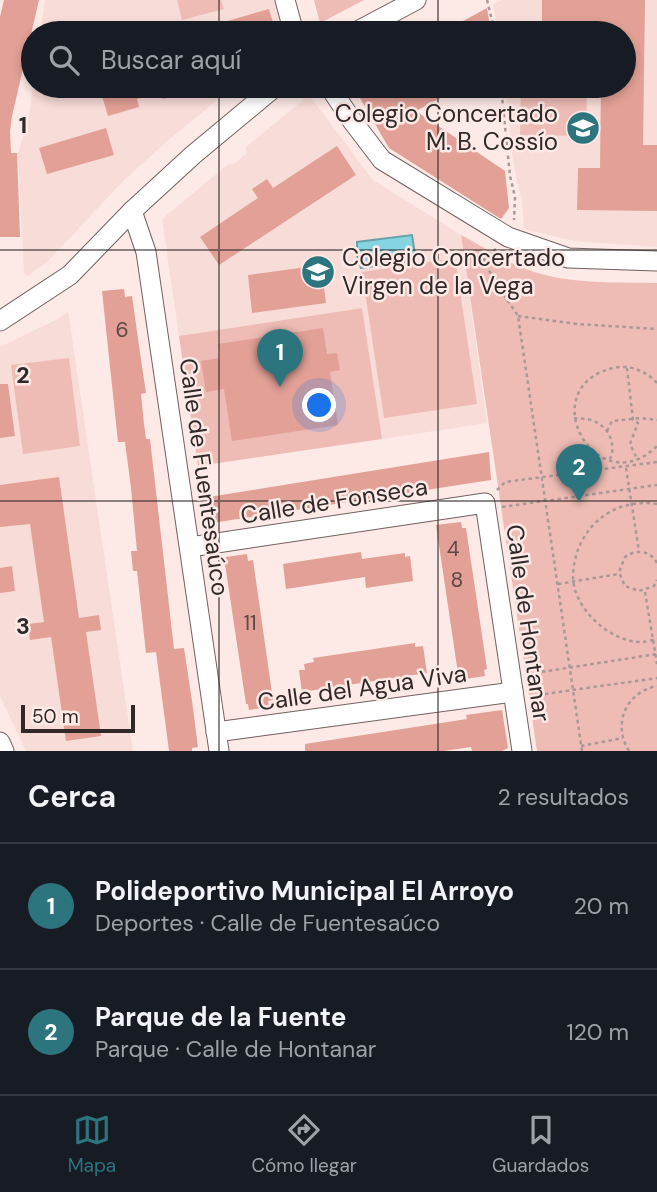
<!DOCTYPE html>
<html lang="es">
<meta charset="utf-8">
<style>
body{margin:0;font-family:"DM Sans",sans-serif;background:#20242c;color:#f1f3f6}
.scale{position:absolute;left:21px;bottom:18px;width:114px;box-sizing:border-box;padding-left:7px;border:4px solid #302928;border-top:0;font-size:19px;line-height:24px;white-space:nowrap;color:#302928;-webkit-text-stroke:5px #fde9e6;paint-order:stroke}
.you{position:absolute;left:320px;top:406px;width:24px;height:24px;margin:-18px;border:5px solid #fff;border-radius:50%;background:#1a73e8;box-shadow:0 0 0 10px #1a73e833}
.badge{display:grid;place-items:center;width:46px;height:46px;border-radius:50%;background:#2c747e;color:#fff;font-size:23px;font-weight:700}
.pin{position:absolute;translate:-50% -58px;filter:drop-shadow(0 2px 4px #0008)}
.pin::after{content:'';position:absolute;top:37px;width:24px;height:21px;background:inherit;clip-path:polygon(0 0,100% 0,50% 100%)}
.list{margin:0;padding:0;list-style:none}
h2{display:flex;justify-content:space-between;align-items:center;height:91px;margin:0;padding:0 28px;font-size:30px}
h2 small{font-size:23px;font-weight:400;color:#9ea1a6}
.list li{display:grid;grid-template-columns:46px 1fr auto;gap:21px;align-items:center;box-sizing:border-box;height:126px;padding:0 28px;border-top:2px solid #363941}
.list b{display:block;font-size:26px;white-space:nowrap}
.list p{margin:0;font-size:23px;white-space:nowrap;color:#9ea1a6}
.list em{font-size:23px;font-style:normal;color:#9ea1a6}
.icon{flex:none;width:38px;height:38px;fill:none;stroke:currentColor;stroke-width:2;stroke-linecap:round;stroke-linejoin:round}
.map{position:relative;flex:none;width:657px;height:751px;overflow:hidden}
.search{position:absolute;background:#171b24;box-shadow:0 4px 10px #0003;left:21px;right:21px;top:21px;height:77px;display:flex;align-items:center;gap:18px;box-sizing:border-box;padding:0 24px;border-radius:38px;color:#9ea1a6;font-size:26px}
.sheet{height:343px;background:#171b24}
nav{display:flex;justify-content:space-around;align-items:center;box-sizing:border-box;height:98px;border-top:2px solid #363941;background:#171b24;font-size:19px;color:#9ea1a6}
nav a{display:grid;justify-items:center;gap:4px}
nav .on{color:#2c747e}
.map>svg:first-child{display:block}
.built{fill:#f8dcd7}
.green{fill:#eebcb5}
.water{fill:#84d5e1;stroke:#6ba1aa;stroke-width:2}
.building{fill:#e2a096}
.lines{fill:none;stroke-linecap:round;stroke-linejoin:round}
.minor-casing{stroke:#72615f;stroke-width:21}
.path{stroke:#a89997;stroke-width:2.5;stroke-dasharray:3.5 3.5;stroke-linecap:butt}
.minor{stroke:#fff;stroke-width:19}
.grid{fill:none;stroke:#302928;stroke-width:2;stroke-opacity:0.55}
.labels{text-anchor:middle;stroke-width:5;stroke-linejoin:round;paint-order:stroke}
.number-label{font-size:21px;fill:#5c4744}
.poi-label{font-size:24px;fill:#302928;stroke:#fde9e6;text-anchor:end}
.street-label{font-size:24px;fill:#302928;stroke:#fde9e6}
.grid-label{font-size:23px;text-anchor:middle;font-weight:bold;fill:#302928;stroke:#fde9e6;stroke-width:5;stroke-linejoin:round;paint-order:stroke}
</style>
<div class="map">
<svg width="657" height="751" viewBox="0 0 657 751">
<rect width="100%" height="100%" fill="#fde9e6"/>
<g class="built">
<path d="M 45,0 L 278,0 L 286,33 L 40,33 Z"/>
<path d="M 502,0 L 657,0 L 657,247 L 575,241 L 524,229 L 522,200 L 517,182 L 512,154 L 505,86 L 624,86 L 624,33 L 498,33 L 493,5 Z"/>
<path d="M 33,84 L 33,86 L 234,86 L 166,142 L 124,180 L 47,262 L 27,276 L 24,272 L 18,154 L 29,117 Z"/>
<path d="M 309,95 L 373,180 L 461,235 L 487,423 L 382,439 L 361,308 L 179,336 L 162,219 L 230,163 L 234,164 L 247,153 L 246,147 Z"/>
<path d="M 68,311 L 133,751 L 26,751 L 0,696 L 0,347 L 58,319 Z"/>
</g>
<g class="green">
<path d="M 177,0 L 221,0 L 224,9 L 182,20 Z"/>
<path d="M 314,0 L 364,0 L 320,23 Z"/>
<path d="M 521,86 L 587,86 L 586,136 L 520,135 Z"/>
<path d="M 461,235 C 480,245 499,257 518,266 C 562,285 611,282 657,283 L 657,751 L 537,751 Z"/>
<path d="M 455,258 L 477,404 L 384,418 L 362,272 Z"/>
<path d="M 362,308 L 382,439 L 198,466 L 179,336 Z"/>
<path d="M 69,358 L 80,446 L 23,454 L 11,365 Z"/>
</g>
<path class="water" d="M 412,235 L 416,261 L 361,268 L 357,255 L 357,242 Z"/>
<g class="building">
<path d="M 4,0 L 39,0 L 12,116 L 10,131 L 11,153 L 17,153 L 20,237 L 0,237 L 0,17 Z"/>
<path d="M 542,0 L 645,0 L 643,145 L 657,145 L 657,211 L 577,210 L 578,168 L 600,168 L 601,86 L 624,86 L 624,33 L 579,33 L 579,28 L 555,28 L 555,33 L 542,33 Z"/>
<path d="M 487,8 L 491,33 L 441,33 Z"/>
<path d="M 269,9 L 276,33 L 197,33 L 196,30 Z"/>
<path d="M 99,86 L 198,86 L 199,89 L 163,99 L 161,92 L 137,99 L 139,107 L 108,116 Z"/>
<path d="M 353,86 L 403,86 L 406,91 L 416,86 L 463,86 L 416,111 L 505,171 L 509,208 L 501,219 L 389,148 Z"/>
<path d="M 106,128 L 114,155 L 47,174 L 39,148 Z"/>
<path d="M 337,146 L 356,175 L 219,265 L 200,237 L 258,198 L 252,189 L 267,179 L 273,188 Z"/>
<path d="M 321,265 L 326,303 L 252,313 L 248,275 Z"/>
<path d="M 124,289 L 125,297 L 132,296 L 140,353 L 146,393 L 141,394 L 144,424 L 146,439 L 150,439 L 174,649 L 184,648 L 192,701 L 198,747 L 192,748 L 192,751 L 169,751 L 156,652 L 146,653 L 137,571 L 133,571 L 131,551 L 137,551 L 131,488 L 125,442 L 118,442 L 102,291 Z"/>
<path d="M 323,328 L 327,354 L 337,353 L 340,370 L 330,372 L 338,425 L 232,441 L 224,389 L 206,392 L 201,361 L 220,358 L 218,344 Z"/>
<path d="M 0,384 L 8,384 L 15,436 L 0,438 Z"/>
<path d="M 489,452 L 491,480 L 212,523 L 209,497 Z"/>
<path d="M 59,477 L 79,618 L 99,615 L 101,630 L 86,632 L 101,736 L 66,741 L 51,637 L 30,640 L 28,624 L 44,622 L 30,524 L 0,527 L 0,485 Z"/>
<path d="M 461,522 L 462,528 L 466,528 L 487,669 L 484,670 L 485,676 L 459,680 L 436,525 Z"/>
<path d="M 361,552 L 362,559 L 405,553 L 405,557 L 410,556 L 413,581 L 366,588 L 365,577 L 286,589 L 283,564 Z"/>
<path d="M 247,554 L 248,561 L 253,560 L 273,700 L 268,701 L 269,707 L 249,710 L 248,704 L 246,704 L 225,564 L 226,557 Z"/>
<path d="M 12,566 L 15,591 L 0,593 L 0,568 Z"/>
<path d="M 415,643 L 415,647 L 423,646 L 427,673 L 302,692 L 299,670 L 305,670 L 304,664 L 314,662 L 313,658 Z"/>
<path d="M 502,710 L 508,748 L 502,751 L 472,751 L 471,747 L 444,751 L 305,751 L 305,744 L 467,719 L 466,715 Z"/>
</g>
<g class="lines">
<g class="minor-casing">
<g id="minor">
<path d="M 285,0 L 294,33"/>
<path d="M 354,33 L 416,0"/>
<path d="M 329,86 L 353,122 L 382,160 L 508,237 L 568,258 L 657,261"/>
<path d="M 132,211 L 146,252 L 219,751"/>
<path d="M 0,321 L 70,275 L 132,211 L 193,155 L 276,86"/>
<path d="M 190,547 L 485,503 L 522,751"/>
<path d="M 216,732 L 513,692"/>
<path d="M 0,742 L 4,751"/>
</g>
</g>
<g class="path">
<path d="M 487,0 L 495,33"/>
<path d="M 501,86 L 510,176 L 515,197 L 514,220"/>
<path d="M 496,249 L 484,260 L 493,278 L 518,316 L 582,751"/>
<path d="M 518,316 L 577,324 L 657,329"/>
<path d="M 627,368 L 633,420 L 638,423 L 630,444 L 637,459"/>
<path d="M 657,383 C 646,371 629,364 613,368 C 531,388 597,505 657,446"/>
<path d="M 574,418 C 579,419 586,418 591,420 C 608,425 618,445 609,461"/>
<path d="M 607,431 L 612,421 L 641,418 L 657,420"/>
<path d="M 626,468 L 639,551"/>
<path d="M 497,490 L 505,482 L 657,462"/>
<path d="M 657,504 C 612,497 575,529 573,575 C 572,607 609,642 641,642 C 646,642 652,640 657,639"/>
<path d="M 502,507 L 657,485"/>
<path d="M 657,563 C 650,550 636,549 625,557 L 619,572 L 625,586 L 639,591 L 654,586 L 657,580"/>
<path d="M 558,584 L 619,574"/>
<path d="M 645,592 L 657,664"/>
<path d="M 528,674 L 657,654"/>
<path d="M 531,696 L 657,678"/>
<path d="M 581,746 L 623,738"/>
<path d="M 629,751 C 612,724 626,692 657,686"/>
</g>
<use href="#minor" class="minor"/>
</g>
<path class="grid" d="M 219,0 L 219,33M 438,0 L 438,33M 219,86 L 219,751M 438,86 L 438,751M 0,250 L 657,250M 0,501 L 657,501"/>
<defs>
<g id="school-disc" transform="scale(1.75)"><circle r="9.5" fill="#2c747e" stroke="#fde9e6"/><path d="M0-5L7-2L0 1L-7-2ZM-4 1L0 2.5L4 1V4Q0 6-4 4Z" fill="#fff"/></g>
</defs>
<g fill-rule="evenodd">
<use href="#school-disc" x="583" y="128"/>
<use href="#school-disc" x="318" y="272"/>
</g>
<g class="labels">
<g class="number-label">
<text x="122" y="337">6</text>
<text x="453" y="556">4</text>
<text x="457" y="587">8</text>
<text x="250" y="630">11</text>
</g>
<g class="poi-label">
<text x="558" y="122">Colegio Concertado<tspan x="558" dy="28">M. B. Cossío</tspan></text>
<text x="342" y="266" text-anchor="start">Colegio Concertado<tspan x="342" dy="28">Virgen de la Vega</tspan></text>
</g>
<g class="street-label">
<text transform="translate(204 477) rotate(82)" y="8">Calle de Fuentesaúco</text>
<text transform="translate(334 501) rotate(-9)" y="8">Calle de Fonseca</text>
<text transform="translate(528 623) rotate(82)" y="8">Calle de Hontanar</text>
<text transform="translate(362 688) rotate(-8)" y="8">Calle del Agua Viva</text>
</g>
</g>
<g class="grid-label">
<text x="23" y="133">1</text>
<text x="23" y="383">2</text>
<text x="23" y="634">3</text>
</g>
</svg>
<div class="scale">50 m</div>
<div class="you"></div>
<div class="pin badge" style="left:280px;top:387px">1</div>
<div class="pin badge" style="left:579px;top:502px">2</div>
<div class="search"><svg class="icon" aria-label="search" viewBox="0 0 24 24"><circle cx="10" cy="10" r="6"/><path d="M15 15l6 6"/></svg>Buscar aquí</div>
</div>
<section class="sheet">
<h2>Cerca<small>2 resultados</small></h2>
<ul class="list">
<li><span class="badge">1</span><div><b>Polideportivo Municipal El Arroyo</b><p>Deportes · Calle de Fuentesaúco</p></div><em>20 m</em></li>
<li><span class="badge">2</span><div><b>Parque de la Fuente</b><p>Parque · Calle de Hontanar</p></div><em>120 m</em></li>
</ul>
</section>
<nav>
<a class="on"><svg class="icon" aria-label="map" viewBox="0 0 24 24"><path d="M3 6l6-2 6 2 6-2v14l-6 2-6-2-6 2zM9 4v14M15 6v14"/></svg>Mapa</a>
<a><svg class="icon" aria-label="directions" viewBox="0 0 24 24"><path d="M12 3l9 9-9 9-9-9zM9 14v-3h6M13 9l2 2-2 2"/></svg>Cómo llegar</a>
<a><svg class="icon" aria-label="saved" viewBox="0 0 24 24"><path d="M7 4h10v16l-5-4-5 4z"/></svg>Guardados</a>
</nav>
